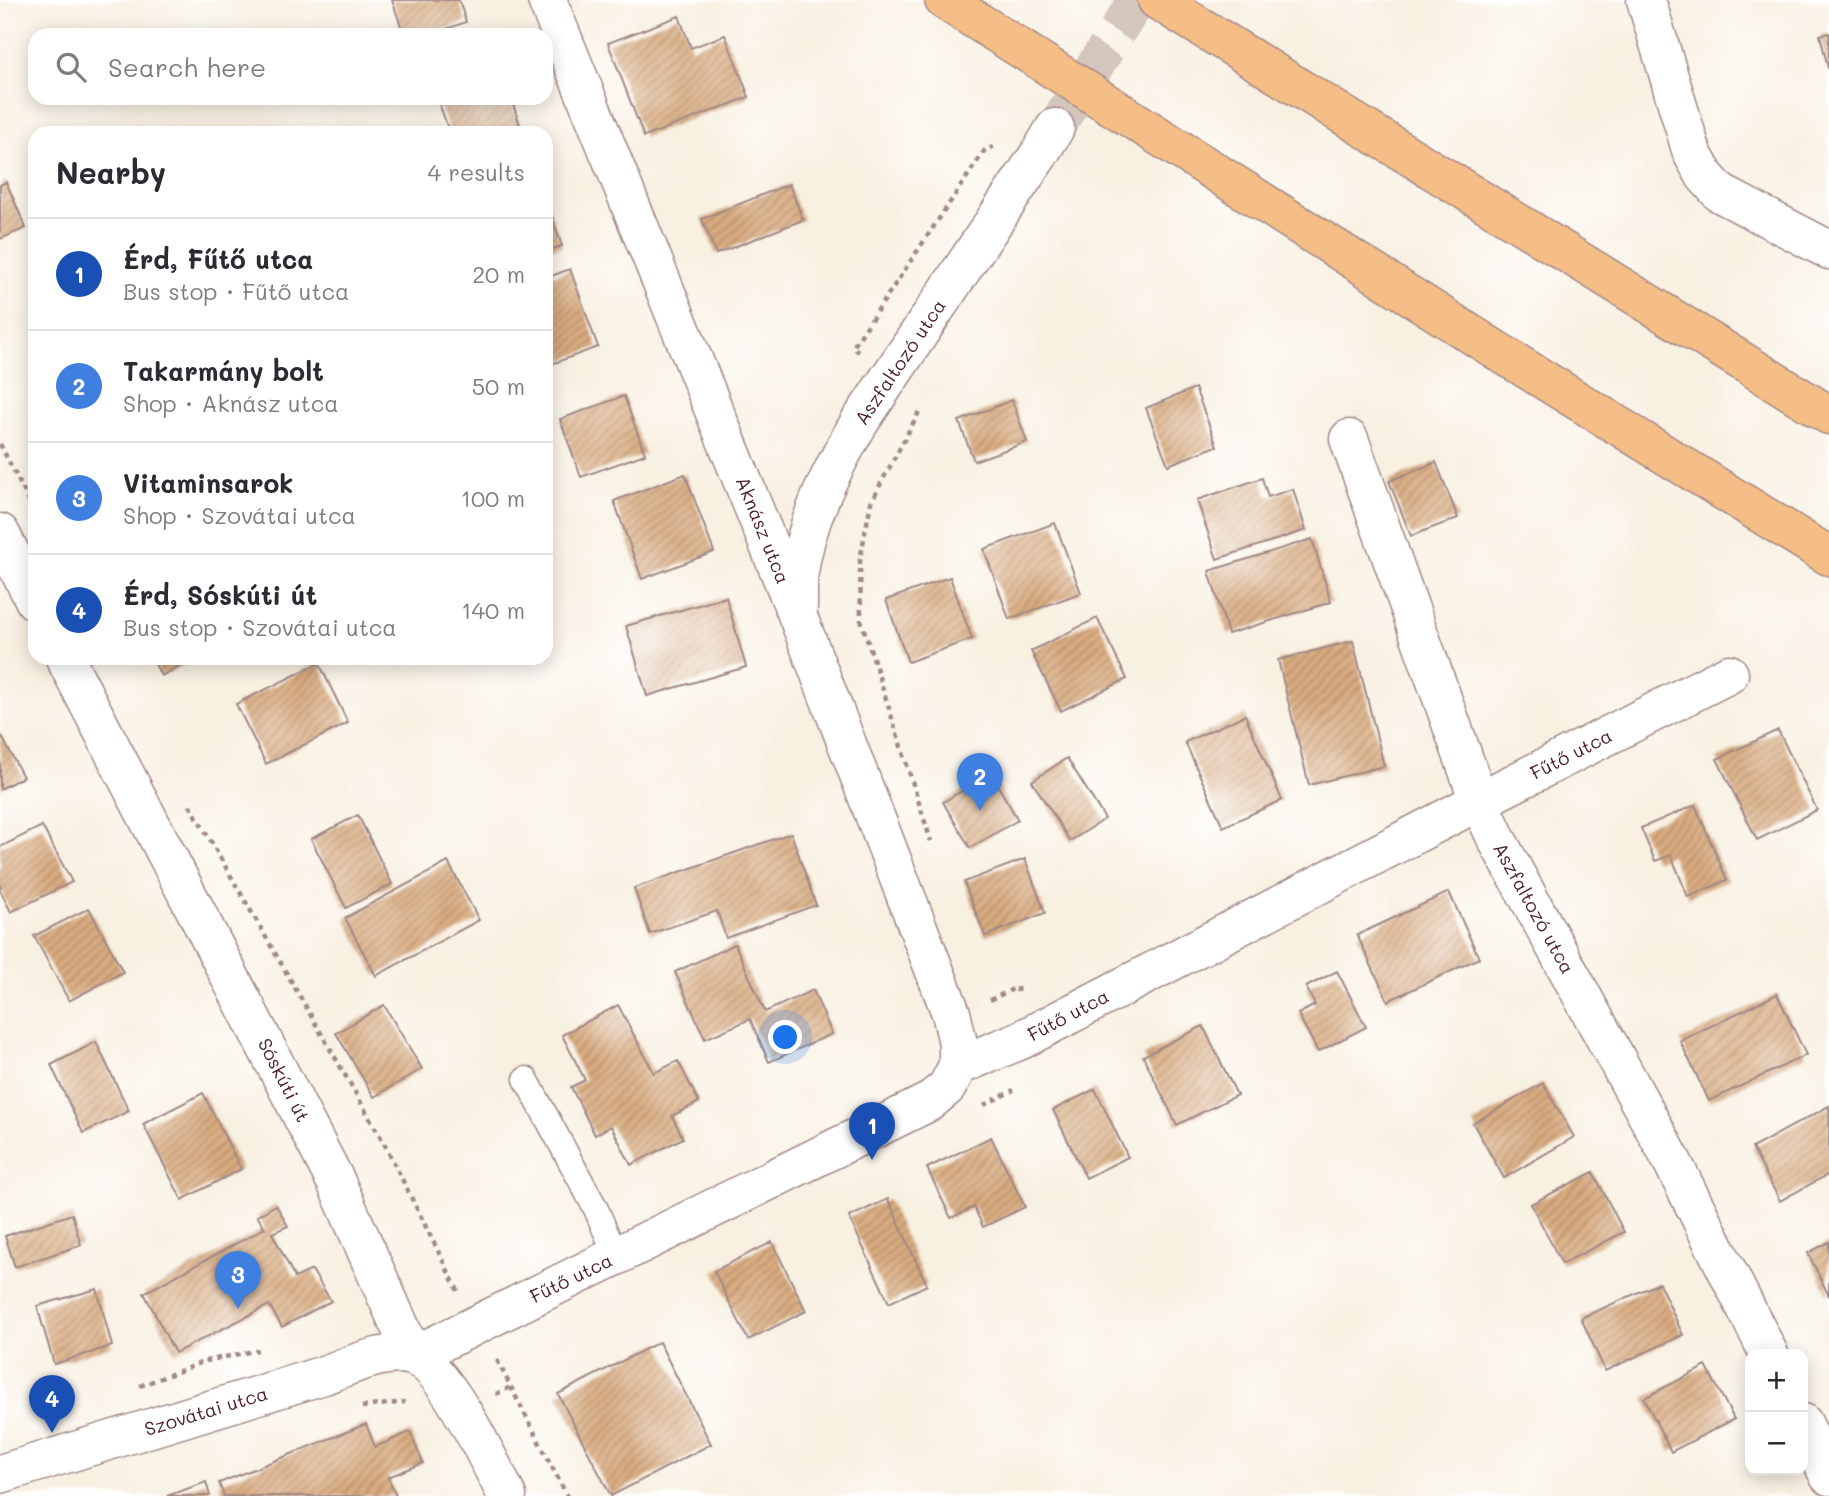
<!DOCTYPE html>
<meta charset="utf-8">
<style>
body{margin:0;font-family:Mali,sans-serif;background:#f2f2f3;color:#2b2b33}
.controls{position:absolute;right:21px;bottom:21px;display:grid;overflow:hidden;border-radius:14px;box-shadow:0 4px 18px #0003}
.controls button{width:63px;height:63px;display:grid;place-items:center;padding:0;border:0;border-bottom:2px solid #e1e1e2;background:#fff;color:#2b2b33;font:35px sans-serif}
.you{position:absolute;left:786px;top:1038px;width:24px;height:24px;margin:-18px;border:5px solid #fff;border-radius:50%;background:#1a73e8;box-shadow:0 0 0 10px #1a73e833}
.badge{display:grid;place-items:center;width:46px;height:46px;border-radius:50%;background:#2563eb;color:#fff;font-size:23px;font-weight:700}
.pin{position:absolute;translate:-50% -58px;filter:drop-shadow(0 2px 4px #0008)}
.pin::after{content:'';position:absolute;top:37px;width:24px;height:21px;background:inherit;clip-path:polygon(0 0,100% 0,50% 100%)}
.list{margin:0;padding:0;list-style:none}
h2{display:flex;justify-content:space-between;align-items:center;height:91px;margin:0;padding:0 28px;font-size:30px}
h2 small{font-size:23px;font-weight:400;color:#7c7c81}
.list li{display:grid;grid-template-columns:46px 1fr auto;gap:21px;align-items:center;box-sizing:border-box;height:112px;padding:0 28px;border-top:2px solid #e1e1e2}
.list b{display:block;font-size:26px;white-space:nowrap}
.list p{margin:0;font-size:23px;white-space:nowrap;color:#7c7c81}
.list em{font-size:23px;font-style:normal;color:#7c7c81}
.icon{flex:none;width:38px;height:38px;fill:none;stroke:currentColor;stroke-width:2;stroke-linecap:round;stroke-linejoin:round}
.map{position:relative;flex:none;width:1829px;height:1496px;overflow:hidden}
.search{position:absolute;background:#fff;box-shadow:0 4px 18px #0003;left:28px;top:28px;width:525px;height:77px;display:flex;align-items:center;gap:18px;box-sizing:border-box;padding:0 24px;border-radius:21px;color:#7c7c81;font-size:26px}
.panel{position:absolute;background:#fff;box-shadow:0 4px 18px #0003;left:28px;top:126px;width:525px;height:539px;border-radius:21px}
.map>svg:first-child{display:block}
.building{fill:url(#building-hatch)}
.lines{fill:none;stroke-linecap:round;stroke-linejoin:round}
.minor-tunnel{stroke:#d5c6bd;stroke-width:38;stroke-dasharray:38 19;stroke-linecap:butt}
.service-casing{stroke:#a18886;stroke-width:27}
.minor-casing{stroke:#a18886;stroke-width:41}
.tertiary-casing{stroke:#a18886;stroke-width:41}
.motorway-casing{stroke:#a18886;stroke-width:41}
.path{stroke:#a18886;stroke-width:4.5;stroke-dasharray:5 5;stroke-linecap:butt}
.service{stroke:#fff;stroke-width:24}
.minor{stroke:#fff;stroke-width:38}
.tertiary{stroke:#fff;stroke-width:38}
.motorway{stroke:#f6be87;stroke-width:38}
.labels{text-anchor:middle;stroke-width:5;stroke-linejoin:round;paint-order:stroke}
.street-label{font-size:19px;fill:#4a1f2b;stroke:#fff}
</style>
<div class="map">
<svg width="1829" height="1496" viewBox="0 0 1829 1496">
<defs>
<pattern id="building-hatch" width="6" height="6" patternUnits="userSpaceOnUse" patternTransform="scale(1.75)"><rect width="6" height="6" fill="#d9ac80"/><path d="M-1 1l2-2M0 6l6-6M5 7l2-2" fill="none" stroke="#b28b69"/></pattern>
</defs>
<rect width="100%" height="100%" fill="#fff"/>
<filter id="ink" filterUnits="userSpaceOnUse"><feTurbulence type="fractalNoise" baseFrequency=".0143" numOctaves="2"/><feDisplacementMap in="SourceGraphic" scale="14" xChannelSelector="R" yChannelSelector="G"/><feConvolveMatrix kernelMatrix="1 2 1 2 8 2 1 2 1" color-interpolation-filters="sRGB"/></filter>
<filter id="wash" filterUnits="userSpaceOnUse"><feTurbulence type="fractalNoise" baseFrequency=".00686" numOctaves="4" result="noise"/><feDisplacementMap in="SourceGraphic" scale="28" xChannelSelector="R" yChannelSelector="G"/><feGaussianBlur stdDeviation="1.57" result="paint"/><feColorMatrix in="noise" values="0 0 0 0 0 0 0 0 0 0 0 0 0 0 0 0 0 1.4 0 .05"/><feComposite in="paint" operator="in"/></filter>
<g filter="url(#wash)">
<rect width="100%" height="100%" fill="#f8f0e1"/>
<g id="blocks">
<g class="building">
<path d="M 392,0 L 459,0 L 466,22 L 430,35 L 404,35 Z"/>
<path d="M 679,16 L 691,48 L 725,35 L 749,97 L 644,137 L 608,43 Z"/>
<path d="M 1829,33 L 1829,68 L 1828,68 L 1820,35 Z"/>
<path d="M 437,98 L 511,98 L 520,125 L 498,133 L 450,133 Z"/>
<path d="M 6,182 L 26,228 L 0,239 L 0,185 Z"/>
<path d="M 789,184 L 803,220 L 716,254 L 702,219 Z"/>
<path d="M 546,199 L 562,246 L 546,251 Z"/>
<path d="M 570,269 L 598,347 L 546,366 L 546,278 Z"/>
<path d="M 1195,388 L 1217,446 L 1168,465 L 1146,408 Z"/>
<path d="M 624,396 L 645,454 L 581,477 L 560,419 Z"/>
<path d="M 1012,400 L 1027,442 L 974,461 L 959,421 Z"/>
<path d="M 1436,462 L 1458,518 L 1411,536 L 1389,481 Z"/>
<path d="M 685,474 L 714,552 L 642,579 L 614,501 Z"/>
<path d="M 1262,478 L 1268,497 L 1293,489 L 1306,530 L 1217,559 L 1197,500 Z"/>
<path d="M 1055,523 L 1081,593 L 1009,619 L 984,549 Z"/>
<path d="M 1312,539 L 1331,602 L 1228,634 L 1209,571 Z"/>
<path d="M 950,577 L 972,639 L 908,662 L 886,600 Z"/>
<path d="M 726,597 L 746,667 L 647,696 L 626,626 Z"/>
<path d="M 1097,618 L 1127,679 L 1061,711 L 1031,651 Z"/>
<path d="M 1353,641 L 1384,766 L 1309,785 L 1278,660 Z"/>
<path d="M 152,658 L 198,658 L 161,676 Z"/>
<path d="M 319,663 L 348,723 L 266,764 L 236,704 Z"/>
<path d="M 1245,715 L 1282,800 L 1223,827 L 1185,742 Z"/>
<path d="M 1778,730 L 1817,810 L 1757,840 L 1717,759 Z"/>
<path d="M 0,733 L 23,777 L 0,789 Z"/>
<path d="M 1067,758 L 1105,819 L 1070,841 L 1032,781 Z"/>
<path d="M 991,774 L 1018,820 L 970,848 L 943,802 Z"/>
<path d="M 1695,805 L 1727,880 L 1688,897 L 1671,855 L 1655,861 L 1641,828 Z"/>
<path d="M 358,815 L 392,884 L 346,908 L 311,839 Z"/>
<path d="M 42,826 L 72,882 L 11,912 L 0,890 L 0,847 Z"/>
<path d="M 791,833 L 816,905 L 726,938 L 717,911 L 650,934 L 634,888 Z"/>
<path d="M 1025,859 L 1045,913 L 985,936 L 964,882 Z"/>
<path d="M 448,862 L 479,920 L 376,976 L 345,918 Z"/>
<path d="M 1449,892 L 1479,958 L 1388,1001 L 1357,935 Z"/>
<path d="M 89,908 L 123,972 L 69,1001 L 34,936 Z"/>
<path d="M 735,944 L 765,1012 L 813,990 L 832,1034 L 769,1062 L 750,1019 L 705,1039 L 675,972 Z"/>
<path d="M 1337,971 L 1366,1027 L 1318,1052 L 1298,1014 L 1315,1005 L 1306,987 Z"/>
<path d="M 1777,994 L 1806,1055 L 1709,1101 L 1680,1041 Z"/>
<path d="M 384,1005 L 422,1069 L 374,1097 L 336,1033 Z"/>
<path d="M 618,1005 L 654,1073 L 678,1061 L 699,1102 L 672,1116 L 683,1138 L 631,1165 L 611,1126 L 595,1135 L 571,1087 L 585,1080 L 562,1035 Z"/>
<path d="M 1203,1026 L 1237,1095 L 1177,1125 L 1143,1056 Z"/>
<path d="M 96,1042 L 129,1111 L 83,1133 L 51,1065 Z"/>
<path d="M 1543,1083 L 1574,1137 L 1504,1178 L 1473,1123 Z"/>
<path d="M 1095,1089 L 1128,1157 L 1086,1178 L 1053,1110 Z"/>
<path d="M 203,1093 L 241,1169 L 182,1200 L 143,1124 Z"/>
<path d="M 1829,1106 L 1829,1174 L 1780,1201 L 1752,1148 Z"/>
<path d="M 991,1137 L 1025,1207 L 983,1227 L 974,1207 L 951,1218 L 927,1168 Z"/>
<path d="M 1593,1172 L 1624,1232 L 1562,1264 L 1531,1204 Z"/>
<path d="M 888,1199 L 927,1285 L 889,1303 L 849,1217 Z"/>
<path d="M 276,1205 L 288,1226 L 272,1233 L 295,1278 L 312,1270 L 331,1301 L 282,1327 L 269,1305 L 175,1353 L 144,1293 L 265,1228 L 257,1216 Z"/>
<path d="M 72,1214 L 81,1245 L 15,1267 L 5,1236 Z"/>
<path d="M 772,1242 L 806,1311 L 748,1340 L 714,1271 Z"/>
<path d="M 1829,1242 L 1829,1296 L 1808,1253 Z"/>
<path d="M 1659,1283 L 1683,1335 L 1605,1371 L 1581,1318 Z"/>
<path d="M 97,1289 L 112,1346 L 54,1364 L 37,1306 Z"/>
<path d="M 659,1342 L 711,1444 L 611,1496 L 558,1394 Z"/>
<path d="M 1706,1366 L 1734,1419 L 1671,1452 L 1644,1398 Z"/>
<path d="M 366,1424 L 375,1447 L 410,1432 L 423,1463 L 388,1477 L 396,1496 L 224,1496 L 219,1483 Z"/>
<path d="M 206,1482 L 210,1496 L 167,1496 Z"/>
</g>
</g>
</g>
<g filter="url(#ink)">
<use href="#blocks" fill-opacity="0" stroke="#a18886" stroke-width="2"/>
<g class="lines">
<path class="minor-tunnel" d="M 1055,128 L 1137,0"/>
<g class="service-casing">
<path id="service" d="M 526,1079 L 596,1209 L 616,1256"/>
</g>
<g class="minor-casing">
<g id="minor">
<path d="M 547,0 L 798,617 L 951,1013 L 958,1043 L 958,1066"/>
<path d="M 1646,0 L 1692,153 L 1705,176 L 1720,193 L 1829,250"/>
<path d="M 1349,439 L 1479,801 L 1496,838 L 1672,1161 L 1769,1354"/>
<path d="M 0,533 L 35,601"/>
<path d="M 798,607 C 798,598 798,589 798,580 C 804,523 831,471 859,423 L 1040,153 L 1055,128"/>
<path d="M 65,658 L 335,1180 L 413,1356 L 929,1102 L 947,1087 L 958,1066 L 1021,1040 L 1479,801 L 1729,674"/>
<path d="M 1803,1423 L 1829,1476"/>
</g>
</g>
<g class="tertiary-casing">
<path id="tertiary" d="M 0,1474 L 324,1375 C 349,1366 385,1349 412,1356 C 444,1365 492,1466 507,1496"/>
</g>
<g class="motorway-casing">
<g id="motorway">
<path d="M 944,0 L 1507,357 L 1829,556"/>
<path d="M 1157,0 L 1829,415"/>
</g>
</g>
<g class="path">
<path d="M 859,352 L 853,347 L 985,150 L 993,147"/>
<path d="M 919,412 L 871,502 L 860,560 L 861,620 L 931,841"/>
<path d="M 0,444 L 31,505"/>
<path d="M 190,805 L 383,1141 L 458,1291"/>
<path d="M 990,1000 L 1017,987 L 1018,997"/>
<path d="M 984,1105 L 1014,1090"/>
<path d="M 497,1360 L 567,1496"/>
<path d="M 140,1386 L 206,1361 L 258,1350"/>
<path d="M 496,1394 L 511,1387"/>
<path d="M 362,1407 L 405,1402"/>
</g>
<use href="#service" class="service"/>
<use href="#minor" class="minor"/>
<use href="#tertiary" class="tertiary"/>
<use href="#motorway" class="motorway"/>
</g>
</g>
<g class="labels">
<g class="street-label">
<text transform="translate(900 362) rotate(-56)" y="7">Aszfaltozó utca</text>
<text transform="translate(763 530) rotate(68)" y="7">Aknász utca</text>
<text transform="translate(1571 754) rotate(-27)" y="7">Fűtő utca</text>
<text transform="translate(1534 908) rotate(61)" y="7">Aszfaltozó utca</text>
<text transform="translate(1068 1015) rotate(-28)" y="7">Fűtő utca</text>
<text transform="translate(284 1080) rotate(63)" y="7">Sóskúti út</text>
<text transform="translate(571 1278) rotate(-26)" y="7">Fűtő utca</text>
<text transform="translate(206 1411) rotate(-17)" y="7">Szovátai utca</text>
</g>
</g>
</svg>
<div class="controls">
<button>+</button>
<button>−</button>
</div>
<div class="you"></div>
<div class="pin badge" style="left:872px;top:1160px;background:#1a4fb4">1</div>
<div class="pin badge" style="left:980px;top:811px;background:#3f7fe0">2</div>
<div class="pin badge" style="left:238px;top:1309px;background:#3f7fe0">3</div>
<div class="pin badge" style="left:52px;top:1433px;background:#1a4fb4">4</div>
<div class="search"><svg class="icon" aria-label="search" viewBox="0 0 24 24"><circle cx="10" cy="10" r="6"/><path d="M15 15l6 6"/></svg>Search here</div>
<section class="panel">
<h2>Nearby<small>4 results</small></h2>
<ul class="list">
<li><span class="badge" style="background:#1a4fb4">1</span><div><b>Érd, Fűtő utca</b><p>Bus stop · Fűtő utca</p></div><em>20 m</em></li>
<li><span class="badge" style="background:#3f7fe0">2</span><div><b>Takarmány bolt</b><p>Shop · Aknász utca</p></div><em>50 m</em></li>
<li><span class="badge" style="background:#3f7fe0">3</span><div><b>Vitaminsarok</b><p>Shop · Szovátai utca</p></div><em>100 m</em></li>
<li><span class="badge" style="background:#1a4fb4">4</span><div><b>Érd, Sóskúti út</b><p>Bus stop · Szovátai utca</p></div><em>140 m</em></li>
</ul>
</section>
</div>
